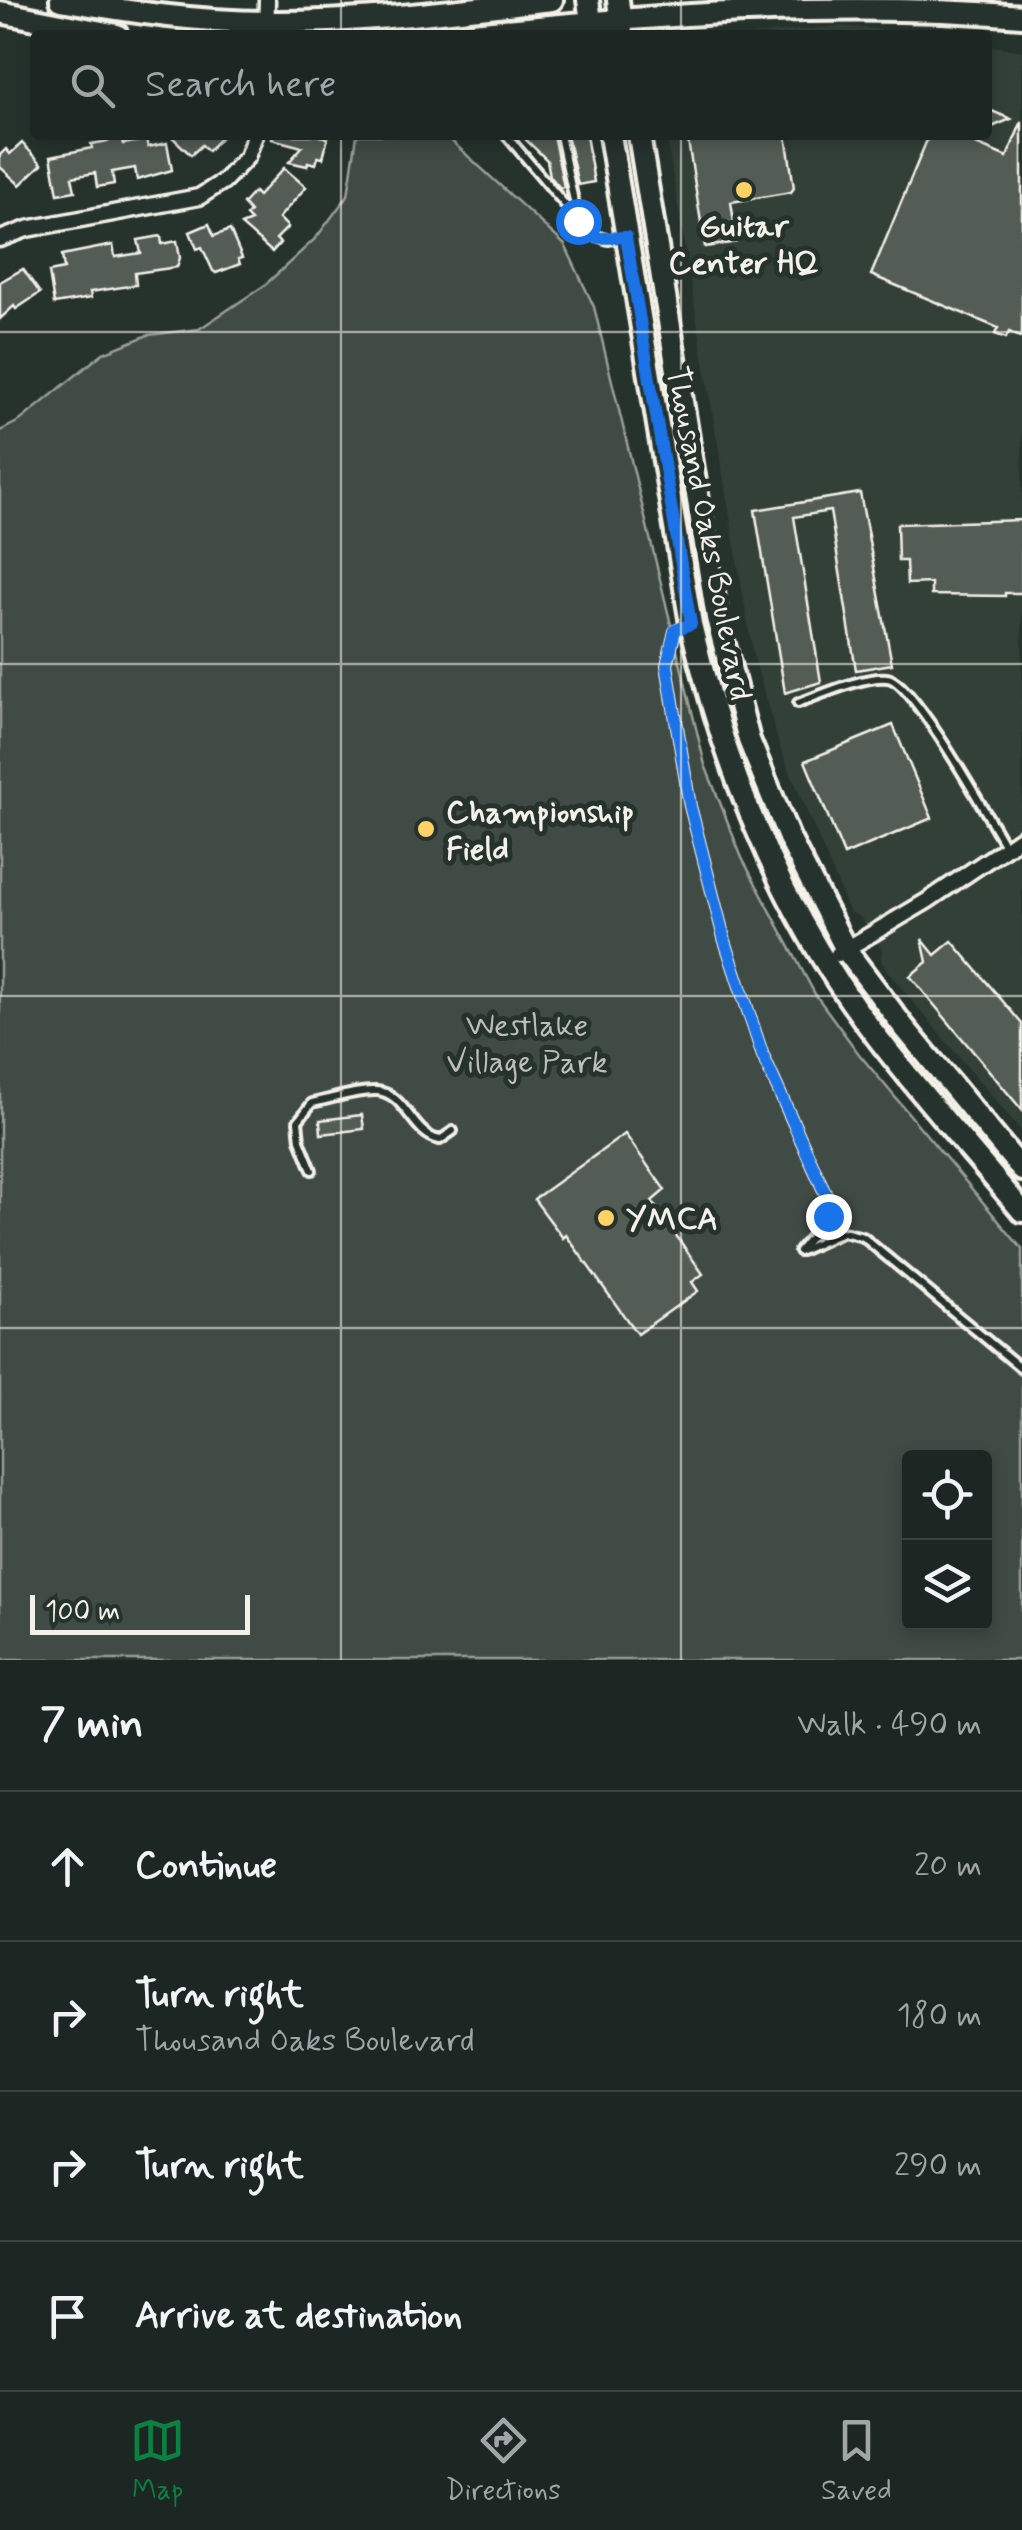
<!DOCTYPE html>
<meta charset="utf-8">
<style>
body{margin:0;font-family:Mynerve,sans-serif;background:#252e2a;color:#f1f3f6}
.controls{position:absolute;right:30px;bottom:30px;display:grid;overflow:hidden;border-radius:10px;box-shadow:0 5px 15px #0003}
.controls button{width:90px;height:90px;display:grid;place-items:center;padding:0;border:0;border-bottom:2px solid #3a4340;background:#1c2622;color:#f1f3f6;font:50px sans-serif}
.scale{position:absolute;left:30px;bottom:25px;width:220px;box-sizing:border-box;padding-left:10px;border:5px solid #f4f1e8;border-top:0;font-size:28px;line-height:35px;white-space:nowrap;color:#f4f1e8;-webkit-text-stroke:8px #26332d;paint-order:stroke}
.stop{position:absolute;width:30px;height:30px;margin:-22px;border:8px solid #1a73e8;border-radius:50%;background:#fff}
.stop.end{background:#1a73e8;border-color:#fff;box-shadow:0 2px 10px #0008}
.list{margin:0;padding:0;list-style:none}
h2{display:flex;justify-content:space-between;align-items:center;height:130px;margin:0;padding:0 40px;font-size:42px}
h2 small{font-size:32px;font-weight:400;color:#a0a5a5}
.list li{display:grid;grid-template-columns:65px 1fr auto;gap:30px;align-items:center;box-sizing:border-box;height:150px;padding:0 40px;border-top:2px solid #3a4340}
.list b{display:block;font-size:38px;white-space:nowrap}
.list p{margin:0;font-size:32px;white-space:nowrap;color:#a0a5a5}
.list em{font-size:32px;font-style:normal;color:#a0a5a5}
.icon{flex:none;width:55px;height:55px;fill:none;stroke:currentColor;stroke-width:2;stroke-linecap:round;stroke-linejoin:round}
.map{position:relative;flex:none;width:1022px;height:1660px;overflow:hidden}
.search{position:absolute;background:#1c2622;box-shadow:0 5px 15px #0003;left:30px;right:30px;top:30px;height:110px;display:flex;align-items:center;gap:25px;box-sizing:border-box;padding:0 35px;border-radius:10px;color:#a0a5a5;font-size:38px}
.sheet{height:730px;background:#1c2622}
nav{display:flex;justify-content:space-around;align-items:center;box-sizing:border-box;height:140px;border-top:2px solid #3a4340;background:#1c2622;font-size:28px;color:#a0a5a5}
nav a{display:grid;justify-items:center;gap:5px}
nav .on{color:#0b8043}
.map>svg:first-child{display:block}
.built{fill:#333f39}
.green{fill:#414b45;stroke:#9a9e96;stroke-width:2.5;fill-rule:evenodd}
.building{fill:#525c55;stroke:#f4f1e8;stroke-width:2.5}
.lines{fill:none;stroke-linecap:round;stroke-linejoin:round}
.service-casing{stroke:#f4f1e8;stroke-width:14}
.minor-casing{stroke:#f4f1e8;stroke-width:21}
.secondary-casing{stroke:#f4f1e8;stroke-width:28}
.service{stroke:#26332d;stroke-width:6}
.minor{stroke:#26332d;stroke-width:14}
.secondary{stroke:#26332d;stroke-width:20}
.route{stroke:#1a73e8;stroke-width:12}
.grid{fill:none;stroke:#f4f1e8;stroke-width:2.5;stroke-opacity:0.55}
.poi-dot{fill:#ffd166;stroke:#26332d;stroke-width:4}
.labels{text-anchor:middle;stroke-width:10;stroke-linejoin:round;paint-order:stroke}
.poi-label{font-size:32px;font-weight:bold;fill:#f4f1e8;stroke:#26332d;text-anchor:start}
.street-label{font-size:32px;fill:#f4f1e8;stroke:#26332d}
.park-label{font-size:32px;fill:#bebfb7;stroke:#26332d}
</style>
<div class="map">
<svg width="1022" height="1660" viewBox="0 0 1022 1660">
<rect width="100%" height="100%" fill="#26332d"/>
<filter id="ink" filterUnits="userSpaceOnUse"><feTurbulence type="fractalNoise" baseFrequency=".01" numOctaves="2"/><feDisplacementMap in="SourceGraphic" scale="20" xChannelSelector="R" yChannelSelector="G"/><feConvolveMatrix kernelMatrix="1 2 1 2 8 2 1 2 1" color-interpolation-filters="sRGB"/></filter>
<g filter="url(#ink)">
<g class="built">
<path d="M 841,26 L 932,35 L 934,35 L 751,35 Z"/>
<path d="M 987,45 L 1022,51 L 1022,1132 L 887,971 L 881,961 L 882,950 L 860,917 L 850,913 L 780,748 L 753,654 L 666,135 L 987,135 Z"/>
</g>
<path class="green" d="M 357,135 L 445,135 L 565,245 L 594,307 L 705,765 L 742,858 L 815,994 L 859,1054 L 1022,1249 L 1022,1660 L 0,1660 L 0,431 L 21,420 L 103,353 L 148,335 L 199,329 L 265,285 L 316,238 L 348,195 ZM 910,1458 L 984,1458 L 984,1622 L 910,1622 Z"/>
<g class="building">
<path d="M 987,109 L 1011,119 L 987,129 Z"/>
<path d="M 1022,121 L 1022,338 L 1009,332 L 1006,338 L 995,334 L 998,328 L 871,275 L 929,135 L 954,135 L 1007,157 Z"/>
<path d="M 108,135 L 120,135 L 123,144 L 146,140 L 148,147 L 167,143 L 172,170 L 137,180 L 135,168 L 112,172 L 114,184 L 97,187 L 95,173 L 72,177 L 75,191 L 58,194 L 51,156 L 92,148 L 91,144 L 109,141 Z"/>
<path d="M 170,135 L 223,135 L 208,151 L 202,145 L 191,155 Z"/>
<path d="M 273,135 L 316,135 L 328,138 L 323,158 L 318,157 L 316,164 L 308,162 L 307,166 L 289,162 L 302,147 L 272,139 Z"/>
<path d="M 521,135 L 553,135 L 564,187 L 560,188 L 550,176 L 547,160 Z"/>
<path d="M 567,135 L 586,135 L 594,182 L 578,185 Z"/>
<path d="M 687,135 L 786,135 L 794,188 L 791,192 L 731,202 L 737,242 L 705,247 Z"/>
<path d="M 22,143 L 42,164 L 20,185 L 0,167 L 0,155 L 6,149 L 10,154 Z"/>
<path d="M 284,168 L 306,187 L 279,218 L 288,227 L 276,239 L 280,243 L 272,252 L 241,225 L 251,221 L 246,216 L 250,212 L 243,204 L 254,192 L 258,196 Z"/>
<path d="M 209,224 L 214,236 L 230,230 L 242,258 L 238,259 L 240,264 L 216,273 L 213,271 L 202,247 L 197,249 L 190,232 Z"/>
<path d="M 161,236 L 162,244 L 177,241 L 180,258 L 177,267 L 135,273 L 136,285 L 90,292 L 91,298 L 54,304 L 49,272 L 64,269 L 62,255 L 113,245 L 115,257 L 141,253 L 138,240 Z"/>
<path d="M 23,269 L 40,293 L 16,309 L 14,306 L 0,319 L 0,282 Z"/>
<path d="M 860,493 L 892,664 L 856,670 L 830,511 L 794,517 L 821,682 L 785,693 L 755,510 Z"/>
<path d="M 1022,520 L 1022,593 L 1005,593 L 1005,596 L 931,595 L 931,583 L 907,584 L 906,561 L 898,561 L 897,524 Z"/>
<path d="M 893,725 L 932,818 L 844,855 L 805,761 Z"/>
<path d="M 922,939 L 935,955 L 952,941 L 1022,1024 L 1022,1110 L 910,976 L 927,962 Z"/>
<path d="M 362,1115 L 364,1129 L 321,1134 L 320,1120 Z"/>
<path d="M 625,1134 L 665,1190 L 652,1201 L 703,1274 L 692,1282 L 698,1291 L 637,1334 L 566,1235 L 563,1238 L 534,1199 Z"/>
</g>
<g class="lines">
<g class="service-casing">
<g id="service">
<path d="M 506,135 L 589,233 L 608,240 L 625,237"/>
<path d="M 560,135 L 578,220"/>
<path d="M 690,624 L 675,631 L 667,665 L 690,806 L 724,938 L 763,1056 L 827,1197 L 828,1216 L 799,1251"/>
<path d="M 798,703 C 821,695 863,676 887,678 C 912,679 989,819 1006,847"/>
<path d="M 312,1170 L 300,1140 L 298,1121 L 312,1103 C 332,1099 357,1090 377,1091 C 406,1093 412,1135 440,1140 L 453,1131"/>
<path d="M 801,1251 L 843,1232 L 863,1237 L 1022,1369"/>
</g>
</g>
<g class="minor-casing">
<g id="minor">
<path d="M 266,35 L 267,0"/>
<path d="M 0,239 L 27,229 L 199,197 L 224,181 L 247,157 L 255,135"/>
<path d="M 838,954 L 927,901 L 1022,837"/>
</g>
</g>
<g class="secondary-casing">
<g id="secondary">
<path d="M 61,0 C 130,12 198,22 268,22 C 363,23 458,10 552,0"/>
<path d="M 588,0 L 593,35"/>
<path d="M 618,0 L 622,35"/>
<path d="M 0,12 L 117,35"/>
<path d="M 453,35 C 642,16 833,0 1022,16"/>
<path d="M 610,135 L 691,624 C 726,775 784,919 881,1042 C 926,1100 975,1155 1022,1211"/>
<path d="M 639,135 L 717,618 L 749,740 L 789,838 L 846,950 L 903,1026 L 1022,1170"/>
</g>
</g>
<use href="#service" class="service"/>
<use href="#minor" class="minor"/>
<use href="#secondary" class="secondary"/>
</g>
</g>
<g class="lines" filter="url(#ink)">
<path class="route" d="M 578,221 L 598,238 L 626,237 L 691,624 L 675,630 L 667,665 L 690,806 L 724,938 L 763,1056 L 827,1197 L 828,1216"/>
</g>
<path class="grid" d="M 341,0 L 341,35M 681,0 L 681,35M 341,135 L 341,1660M 681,135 L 681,1660M 0,332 L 1022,332M 0,664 L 1022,664M 0,996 L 1022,996M 0,1328 L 1022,1328"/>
<g class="poi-dot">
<circle cx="744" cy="190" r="10"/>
<circle cx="426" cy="829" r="10"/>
<circle cx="606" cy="1218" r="10"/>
</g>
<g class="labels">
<g class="poi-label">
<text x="744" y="236" text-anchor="middle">Guitar<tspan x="744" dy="37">Center HQ</tspan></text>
<text x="446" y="822">Championship<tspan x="446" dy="37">Field</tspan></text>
<text x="626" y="1229">YMCA</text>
</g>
<g class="street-label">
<text transform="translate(710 533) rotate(79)" y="11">Thousand Oaks Boulevard</text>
</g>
<g class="park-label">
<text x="527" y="1035">Westlake<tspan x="527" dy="37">Village Park</tspan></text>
</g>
</g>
</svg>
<div class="controls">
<button><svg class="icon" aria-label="locate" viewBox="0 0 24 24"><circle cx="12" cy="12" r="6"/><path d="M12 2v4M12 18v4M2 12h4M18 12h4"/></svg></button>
<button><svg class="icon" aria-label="layers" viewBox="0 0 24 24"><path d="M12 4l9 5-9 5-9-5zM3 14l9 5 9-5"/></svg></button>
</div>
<div class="scale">100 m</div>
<div class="stop" style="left:578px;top:221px"></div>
<div class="stop end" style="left:828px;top:1216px"></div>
<div class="search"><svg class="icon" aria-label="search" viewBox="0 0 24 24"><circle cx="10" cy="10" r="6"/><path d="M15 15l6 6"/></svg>Search here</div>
</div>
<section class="sheet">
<h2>7 min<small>Walk · 490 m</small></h2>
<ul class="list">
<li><svg class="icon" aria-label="ahead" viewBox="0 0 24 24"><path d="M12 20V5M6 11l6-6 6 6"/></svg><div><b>Continue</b></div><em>20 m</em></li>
<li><svg class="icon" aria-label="right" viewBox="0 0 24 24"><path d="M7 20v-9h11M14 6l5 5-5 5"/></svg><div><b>Turn right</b><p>Thousand Oaks Boulevard</p></div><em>180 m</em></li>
<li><svg class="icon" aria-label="right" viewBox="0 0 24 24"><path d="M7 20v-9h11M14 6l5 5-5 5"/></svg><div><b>Turn right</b></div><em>290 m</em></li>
<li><svg class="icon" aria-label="arrive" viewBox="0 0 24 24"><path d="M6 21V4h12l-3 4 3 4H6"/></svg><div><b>Arrive at destination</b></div></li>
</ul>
</section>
<nav>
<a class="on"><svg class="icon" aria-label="map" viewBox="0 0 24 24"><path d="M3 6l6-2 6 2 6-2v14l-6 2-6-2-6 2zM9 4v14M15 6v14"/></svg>Map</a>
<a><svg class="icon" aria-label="directions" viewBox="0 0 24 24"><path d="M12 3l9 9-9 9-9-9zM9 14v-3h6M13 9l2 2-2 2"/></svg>Directions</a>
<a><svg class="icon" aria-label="saved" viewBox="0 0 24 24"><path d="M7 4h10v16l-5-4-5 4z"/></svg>Saved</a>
</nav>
